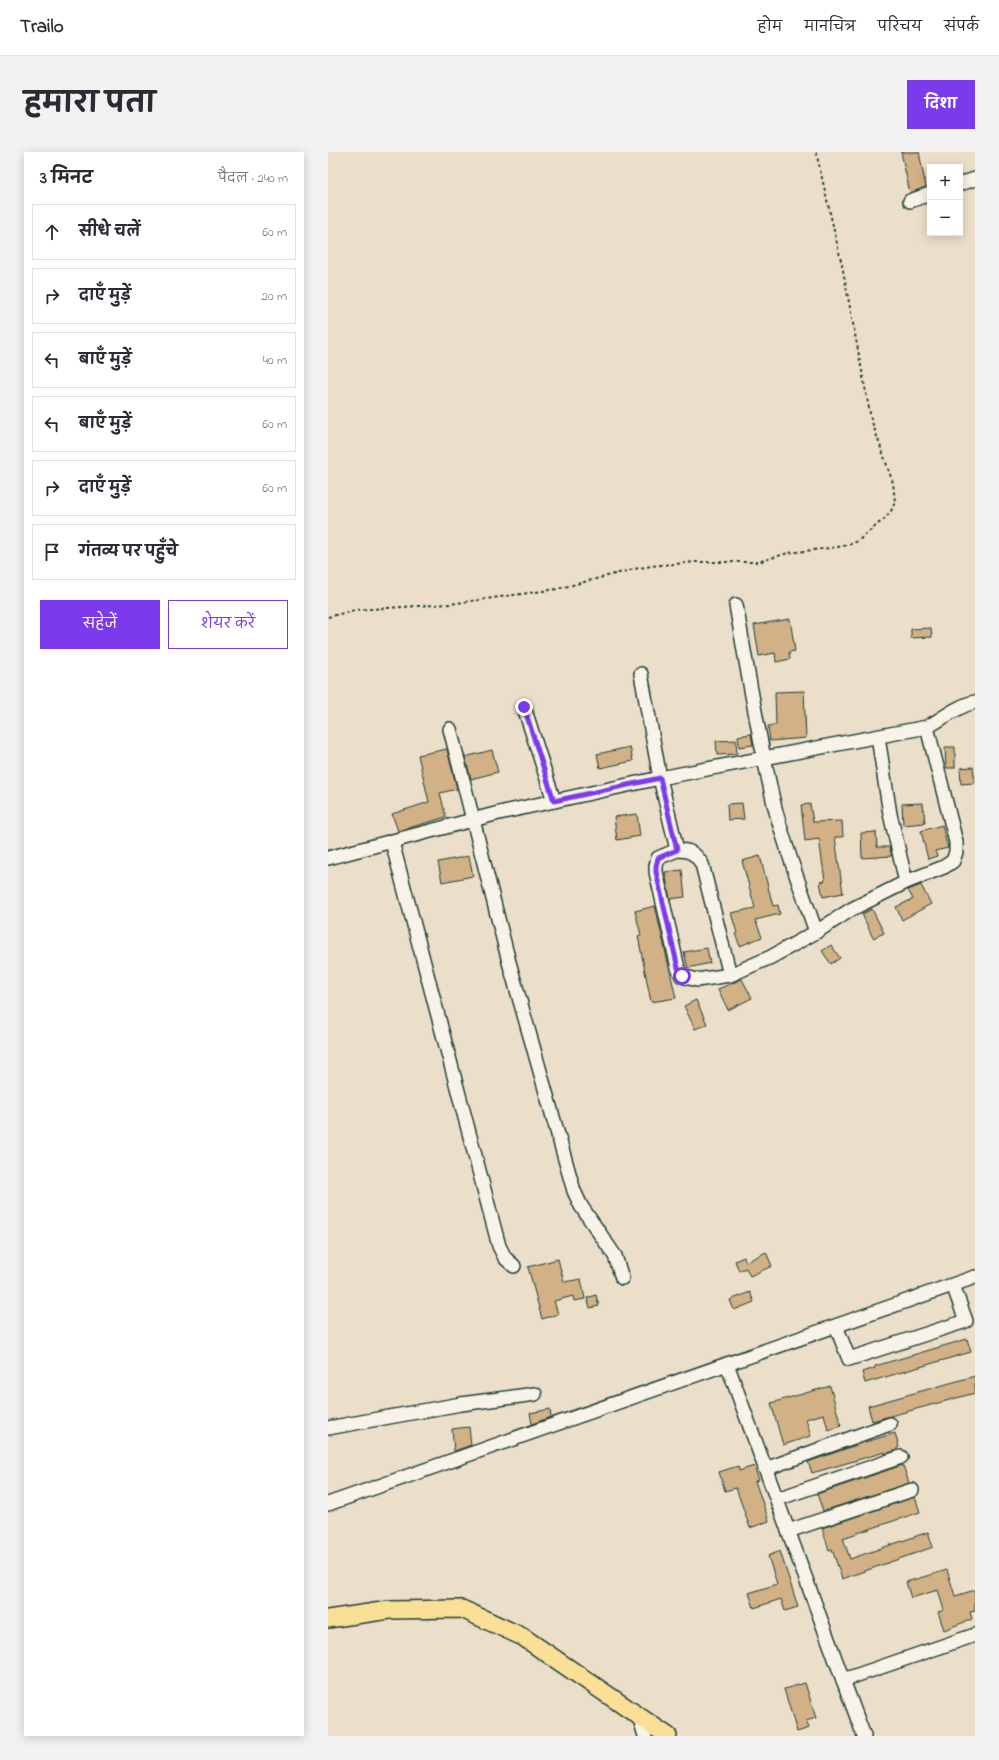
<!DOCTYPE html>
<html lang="hi">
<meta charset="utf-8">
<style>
body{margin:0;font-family:"Indie Flower","Playpen Sans Deva",sans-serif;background:#f2f2f3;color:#2b2b33}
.controls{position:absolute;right:12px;top:12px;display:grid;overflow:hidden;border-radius:0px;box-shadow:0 2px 10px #0003}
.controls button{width:36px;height:36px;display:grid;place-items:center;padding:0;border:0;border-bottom:1px solid #e1e1e2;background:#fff;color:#2b2b33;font:20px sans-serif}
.stop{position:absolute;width:12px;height:12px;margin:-9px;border:3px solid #7c3aed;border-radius:50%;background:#fff}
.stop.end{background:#7c3aed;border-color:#fff;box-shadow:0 1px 4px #0008}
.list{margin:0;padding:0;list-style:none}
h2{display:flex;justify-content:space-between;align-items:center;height:52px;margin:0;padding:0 16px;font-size:17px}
h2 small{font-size:13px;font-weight:400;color:#7c7c81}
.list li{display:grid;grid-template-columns:26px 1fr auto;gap:12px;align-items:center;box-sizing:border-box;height:56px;margin:0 8px 8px;padding:0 8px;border:1px solid #e1e1e2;border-radius:0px}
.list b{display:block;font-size:15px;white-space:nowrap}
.list em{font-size:13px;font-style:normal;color:#7c7c81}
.actions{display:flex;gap:8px;padding:12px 16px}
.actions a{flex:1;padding:9px 0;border:1px solid #7c3aed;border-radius:0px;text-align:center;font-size:14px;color:#7c3aed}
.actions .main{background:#7c3aed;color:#fff}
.icon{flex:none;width:22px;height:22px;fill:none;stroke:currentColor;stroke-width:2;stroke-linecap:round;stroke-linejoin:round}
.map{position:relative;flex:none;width:647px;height:1584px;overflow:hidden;border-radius:0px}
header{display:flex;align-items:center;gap:24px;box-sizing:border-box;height:56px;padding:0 20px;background:#fff;border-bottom:1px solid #e1e1e2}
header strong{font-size:19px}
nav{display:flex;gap:22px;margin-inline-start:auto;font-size:14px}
.intro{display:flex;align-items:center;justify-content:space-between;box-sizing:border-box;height:96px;padding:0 24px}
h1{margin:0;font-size:28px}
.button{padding:10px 18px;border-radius:0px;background:#7c3aed;color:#fff;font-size:14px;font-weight:700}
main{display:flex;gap:24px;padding:0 24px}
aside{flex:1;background:#fff;border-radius:0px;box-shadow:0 2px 10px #0003}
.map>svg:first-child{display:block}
.building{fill:#d1b185;stroke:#1f3d34}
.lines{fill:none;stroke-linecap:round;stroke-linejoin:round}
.minor-casing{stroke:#1f3d34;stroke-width:16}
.major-casing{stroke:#1f3d34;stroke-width:20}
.path{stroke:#1f3d34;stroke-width:2;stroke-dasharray:3 3;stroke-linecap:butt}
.minor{stroke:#f7f3e8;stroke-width:13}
.major{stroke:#fadf96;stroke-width:17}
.route{stroke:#7c3aed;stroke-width:5}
</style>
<header>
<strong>Trailo</strong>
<nav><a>होम</a><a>मानचित्र</a><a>परिचय</a><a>संपर्क</a></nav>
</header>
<div class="intro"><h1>हमारा पता</h1><a class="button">दिशा</a></div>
<main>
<aside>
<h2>3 मिनट<small>पैदल · 240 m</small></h2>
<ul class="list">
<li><svg class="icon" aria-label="ahead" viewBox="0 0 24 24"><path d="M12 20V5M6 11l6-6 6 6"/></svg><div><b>सीधे चलें</b></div><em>60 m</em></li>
<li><svg class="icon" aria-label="right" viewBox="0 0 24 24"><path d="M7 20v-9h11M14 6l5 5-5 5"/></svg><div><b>दाएँ मुड़ें</b></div><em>20 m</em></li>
<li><svg class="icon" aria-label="left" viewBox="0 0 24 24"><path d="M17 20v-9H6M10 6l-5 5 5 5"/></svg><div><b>बाएँ मुड़ें</b></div><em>40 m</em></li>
<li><svg class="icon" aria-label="left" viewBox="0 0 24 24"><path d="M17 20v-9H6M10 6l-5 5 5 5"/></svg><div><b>बाएँ मुड़ें</b></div><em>60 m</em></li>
<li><svg class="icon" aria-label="right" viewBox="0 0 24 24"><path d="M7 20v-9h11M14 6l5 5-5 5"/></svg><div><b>दाएँ मुड़ें</b></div><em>60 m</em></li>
<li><svg class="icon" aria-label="arrive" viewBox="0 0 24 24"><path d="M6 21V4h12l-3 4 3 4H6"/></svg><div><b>गंतव्य पर पहुँचे</b></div></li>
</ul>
<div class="actions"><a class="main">सहेजें</a><a>शेयर करें</a></div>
</aside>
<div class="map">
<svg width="647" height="1584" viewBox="0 0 647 1584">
<rect width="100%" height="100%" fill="#ecdfca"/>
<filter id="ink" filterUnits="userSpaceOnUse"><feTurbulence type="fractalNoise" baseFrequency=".025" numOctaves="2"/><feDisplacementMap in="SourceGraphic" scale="8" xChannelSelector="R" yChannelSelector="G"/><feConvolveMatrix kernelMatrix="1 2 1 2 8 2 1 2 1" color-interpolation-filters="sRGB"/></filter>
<g filter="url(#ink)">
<g class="building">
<path d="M 573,0 L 591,0 L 598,35 L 582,41 Z"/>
<path d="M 462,467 L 467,499 L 461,500 L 462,507 L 448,510 L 447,501 L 431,504 L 426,473 Z"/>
<path d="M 603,476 L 604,485 L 583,486 L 583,477 Z"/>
<path d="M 476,539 L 478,586 L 442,589 L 440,574 L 448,573 L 447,540 Z"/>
<path d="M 423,582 L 425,593 L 411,595 L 410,584 Z"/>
<path d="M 408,588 L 409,602 L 389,603 L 388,589 Z"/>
<path d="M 302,595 L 305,609 L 272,616 L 269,602 Z"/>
<path d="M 617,595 L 627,595 L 627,616 L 618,616 Z"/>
<path d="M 119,597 L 129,637 L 112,641 L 118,665 L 70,679 L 64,662 L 101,650 L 90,603 Z"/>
<path d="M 164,598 L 170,620 L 143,627 L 137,605 Z"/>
<path d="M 645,615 L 647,631 L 633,632 L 632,616 Z"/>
<path d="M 414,651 L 416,667 L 400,668 L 399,652 Z"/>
<path d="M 595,651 L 597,671 L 575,673 L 574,652 Z"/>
<path d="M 482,652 L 485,670 L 514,669 L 515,685 L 507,685 L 515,741 L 495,745 L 492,730 L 497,729 L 491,687 L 477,689 L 473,653 Z"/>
<path d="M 309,662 L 312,684 L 289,688 L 286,665 Z"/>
<path d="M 614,673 L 620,696 L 607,699 L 609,704 L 600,707 L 593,679 Z"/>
<path d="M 548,680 L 549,695 L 561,695 L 564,704 L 534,706 L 533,681 Z"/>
<path d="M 141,704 L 145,724 L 114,730 L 110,710 Z"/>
<path d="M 432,704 L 445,754 L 450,753 L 452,762 L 427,768 L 434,785 L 412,794 L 407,782 L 409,781 L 403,761 L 427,756 L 414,709 Z"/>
<path d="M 354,718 L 357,745 L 342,747 L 337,720 Z"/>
<path d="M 593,733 L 603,752 L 574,768 L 568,755 L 585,747 L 580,738 Z"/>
<path d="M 327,754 L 348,846 L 323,850 L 310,784 L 313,783 L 307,759 Z"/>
<path d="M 544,757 L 556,781 L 545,786 L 534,762 Z"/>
<path d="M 503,793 L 512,806 L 503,812 L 494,799 Z"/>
<path d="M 379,796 L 382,811 L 360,816 L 356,800 Z"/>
<path d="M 414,827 L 424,846 L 400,858 L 390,837 Z"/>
<path d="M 368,848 L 379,872 L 367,877 L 356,854 Z"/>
<path d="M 438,1100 L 444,1114 L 422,1124 L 418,1116 L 411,1119 L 407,1109 L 416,1105 L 418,1110 Z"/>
<path d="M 230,1107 L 236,1130 L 253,1127 L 257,1147 L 246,1149 L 245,1144 L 226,1149 L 230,1162 L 214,1167 L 200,1115 Z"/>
<path d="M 422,1140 L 426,1150 L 406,1158 L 402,1148 Z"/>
<path d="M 268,1143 L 271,1154 L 262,1156 L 259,1146 Z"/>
<path d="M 639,1187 L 643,1200 L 537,1231 L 534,1220 L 547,1216 L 547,1214 Z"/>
<path d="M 647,1224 L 647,1241 L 544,1269 L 540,1254 Z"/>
<path d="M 502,1234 L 513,1274 L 500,1278 L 496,1262 L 478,1267 L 483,1284 L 455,1293 L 443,1251 Z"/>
<path d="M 222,1257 L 223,1265 L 204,1272 L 202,1261 Z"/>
<path d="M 141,1275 L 143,1293 L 126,1299 L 124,1277 Z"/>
<path d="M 567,1281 L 571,1295 L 569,1296 L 569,1298 L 557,1302 L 557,1300 L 484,1321 L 480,1310 L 531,1292 Z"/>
<path d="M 575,1313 L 581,1331 L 495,1359 L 489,1342 Z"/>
<path d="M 410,1314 L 411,1319 L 426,1314 L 431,1328 L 427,1329 L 441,1369 L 422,1376 L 408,1336 L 397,1339 L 391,1320 Z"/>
<path d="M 587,1345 L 592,1360 L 515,1386 L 522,1407 L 600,1380 L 605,1395 L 514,1427 L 504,1397 L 501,1398 L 494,1376 Z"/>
<path d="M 452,1399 L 470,1455 L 457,1459 L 453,1447 L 426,1456 L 421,1441 L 449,1432 L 440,1404 Z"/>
<path d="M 619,1418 L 627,1444 L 647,1438 L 647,1459 L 642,1460 L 644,1467 L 616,1478 L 610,1460 L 616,1458 L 610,1438 L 583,1446 L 578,1430 Z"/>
<path d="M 477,1531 L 488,1566 L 478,1569 L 481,1576 L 469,1580 L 456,1537 Z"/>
</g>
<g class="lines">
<g class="minor-casing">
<g id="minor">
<path d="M 632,32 L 647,27"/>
<path d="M 582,49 L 602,42"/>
<path d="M 408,453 C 420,521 431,589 447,656 C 458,698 474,739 488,780"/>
<path d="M 313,522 L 332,626 L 349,698 C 362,698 367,701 374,712 L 402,823"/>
<path d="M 196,555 L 226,649"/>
<path d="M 122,577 L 181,810 L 246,1039 L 253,1054 L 287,1104 L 294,1126"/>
<path d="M 550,585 L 562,662 L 578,730"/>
<path d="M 64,690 L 171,1094 L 177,1106 L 186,1114"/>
<path d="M 349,698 L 330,706 L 328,714 L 328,720 L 350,816 L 354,824 L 369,828 L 402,823 L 443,805 L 488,780 L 524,757 L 578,730 L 616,715 L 625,709 L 628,700 L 628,690 L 599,575"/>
<path d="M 0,706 L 171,661 L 332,626 L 599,575 C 614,567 631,553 647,550"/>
<path d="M 508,1174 L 521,1207 L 638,1169 L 625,1133"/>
<path d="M 399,1212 L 515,1528"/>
<path d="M 0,1276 L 133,1252 L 207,1242"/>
<path d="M 437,1317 L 562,1272"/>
<path d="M 449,1347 L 573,1305"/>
<path d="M 0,1352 L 647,1125"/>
<path d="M 460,1379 L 584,1338"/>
<path d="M 311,1564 L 317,1584"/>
<path d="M 536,1584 L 515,1528 L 647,1483"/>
</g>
</g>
<g class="major-casing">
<path id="major" d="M 0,1467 L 61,1458 L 134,1457 L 195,1485 L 340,1584"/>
</g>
<path class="path" d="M 0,465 L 27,458 L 122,452 L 229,437 L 306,417 L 323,414 L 368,410 L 430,410 L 460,401 L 510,395 L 520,393 L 530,389 L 556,367 L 563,359 L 567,350 L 565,331 L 543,267 L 514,113 L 488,0"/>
<use href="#minor" class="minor"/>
<use href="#major" class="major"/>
</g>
</g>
<g class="lines" filter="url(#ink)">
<path class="route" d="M 196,555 L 226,649 L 332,626 L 349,698 L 330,706 L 328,714 L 328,720 L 350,816 L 354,824"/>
</g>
</svg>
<div class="controls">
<button>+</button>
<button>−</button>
</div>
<div class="stop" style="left:354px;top:824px"></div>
<div class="stop end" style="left:196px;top:555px"></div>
</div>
</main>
